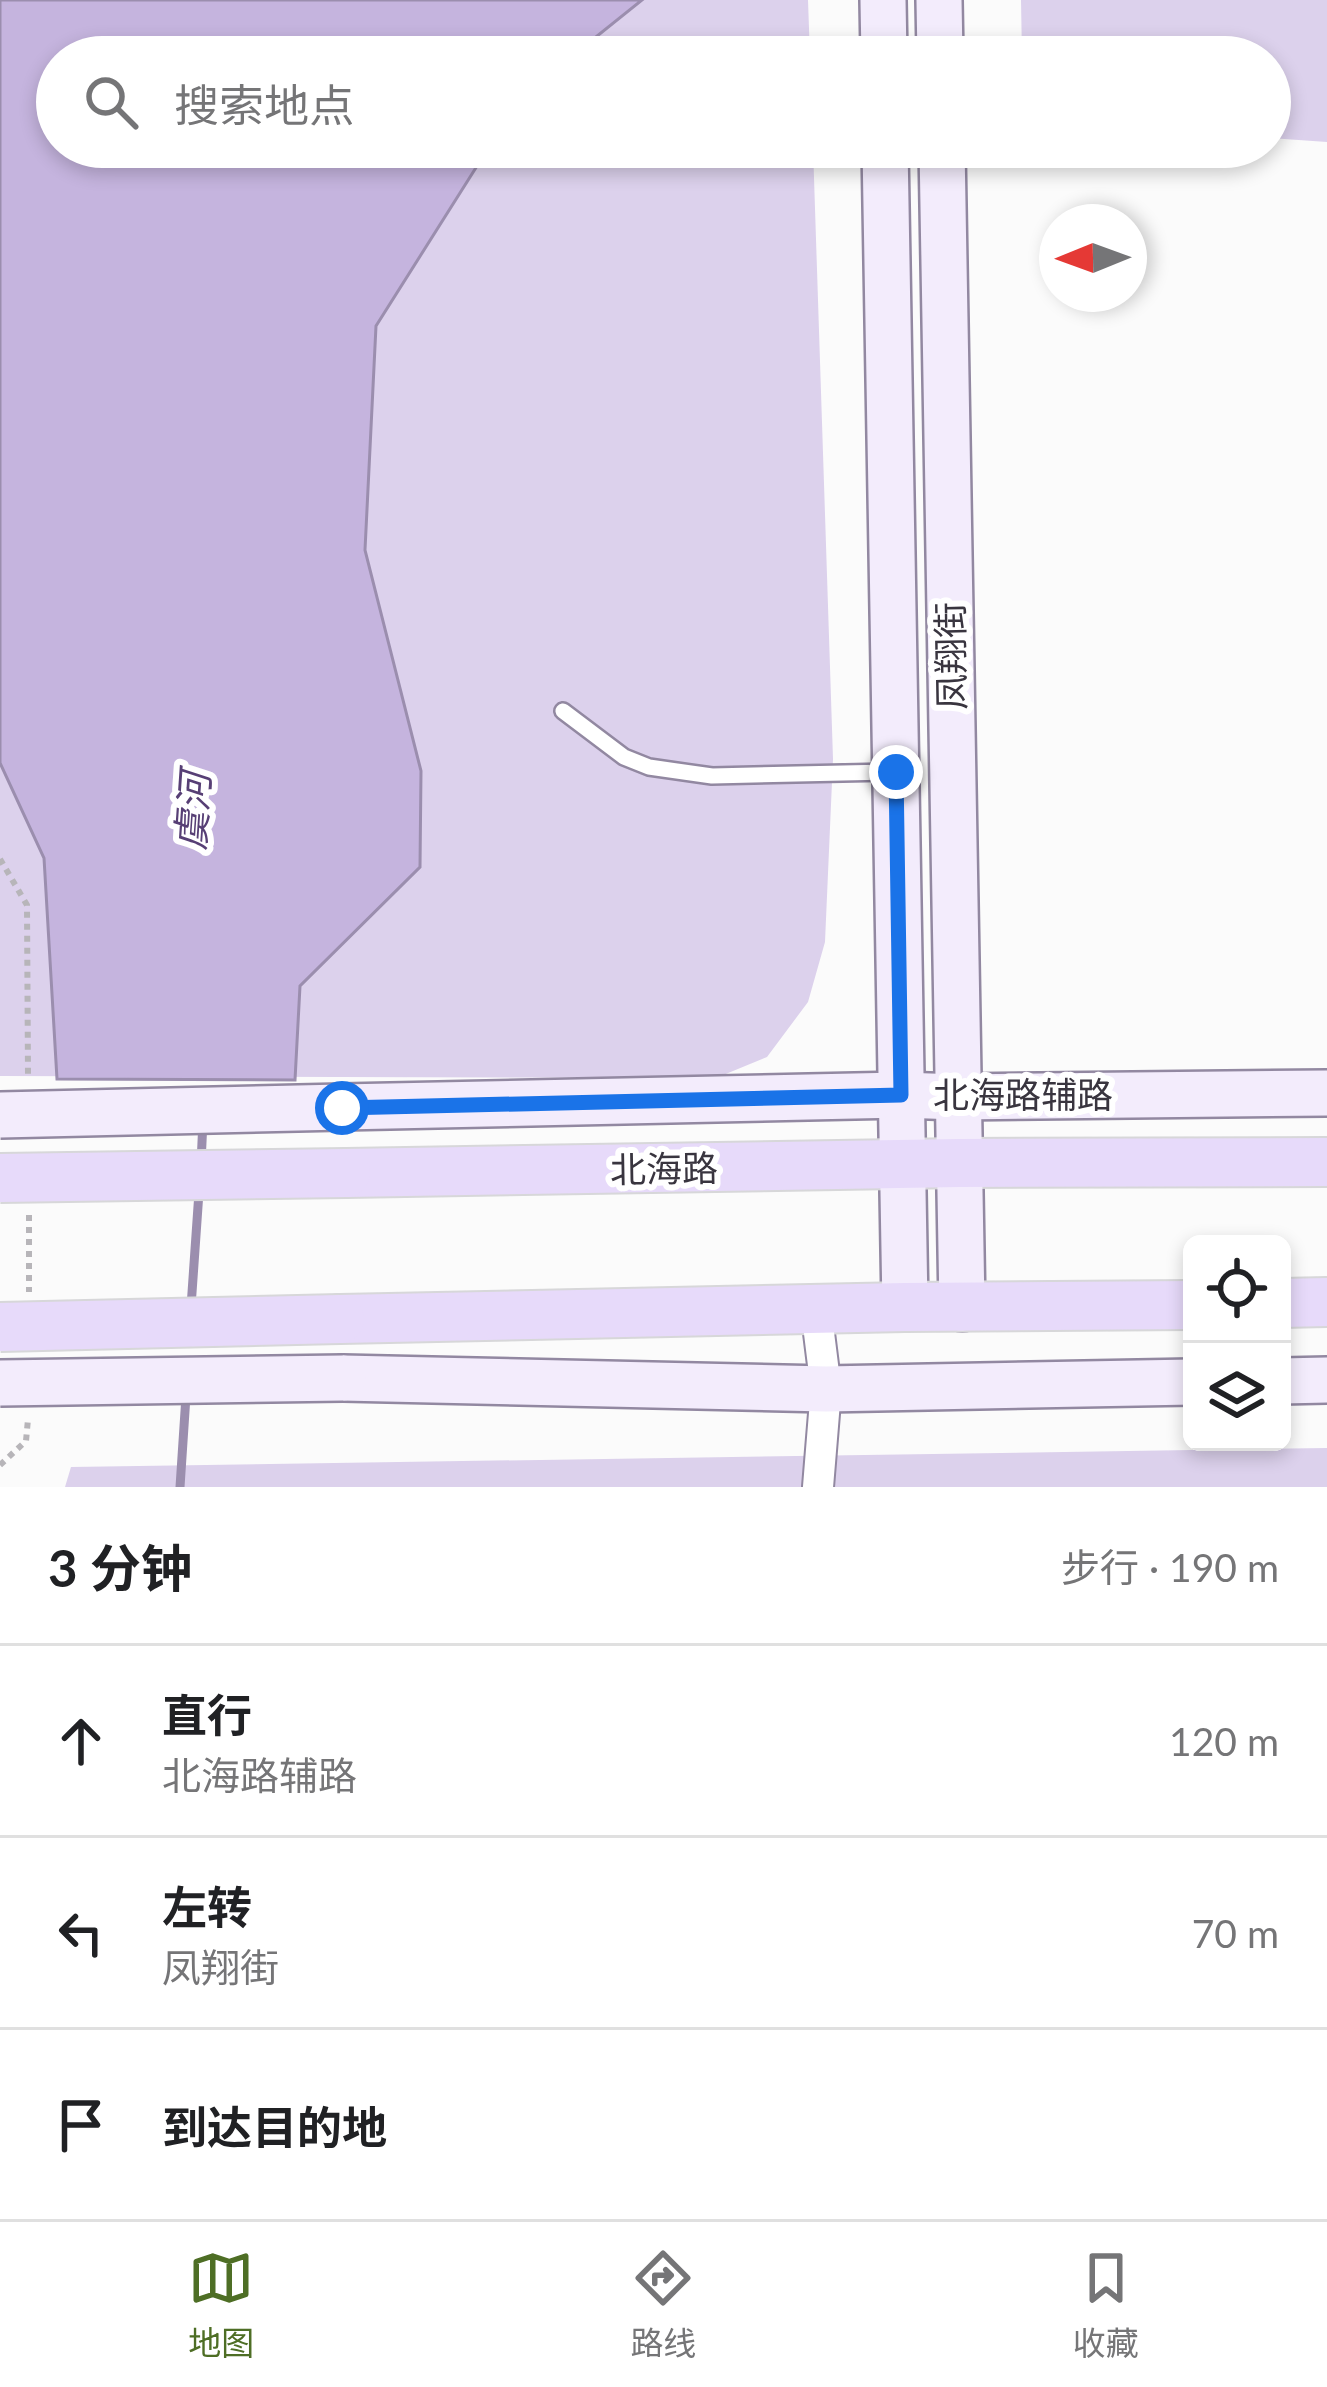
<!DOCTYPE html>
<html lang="zh">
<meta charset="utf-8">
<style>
body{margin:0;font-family:Lato,"Noto Sans SC",sans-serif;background:#f6f6f6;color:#202124}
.controls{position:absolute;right:36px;bottom:36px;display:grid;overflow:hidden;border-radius:18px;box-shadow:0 6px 18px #0003}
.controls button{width:108px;height:108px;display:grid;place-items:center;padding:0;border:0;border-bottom:3px solid #e0e0e0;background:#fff;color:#202124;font:60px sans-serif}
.compass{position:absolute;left:1039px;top:204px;width:108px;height:108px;border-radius:50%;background:#fff;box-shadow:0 6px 18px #0003;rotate:269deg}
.stop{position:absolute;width:36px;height:36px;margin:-27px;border:9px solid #1a73e8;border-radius:50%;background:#fff}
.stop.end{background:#1a73e8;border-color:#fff;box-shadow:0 3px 12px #0008}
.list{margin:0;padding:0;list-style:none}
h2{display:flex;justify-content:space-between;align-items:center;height:156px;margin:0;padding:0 48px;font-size:51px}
h2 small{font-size:39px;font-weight:400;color:#757577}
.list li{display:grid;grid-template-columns:78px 1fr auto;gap:36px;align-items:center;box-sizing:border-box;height:192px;padding:0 48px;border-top:3px solid #e0e0e0}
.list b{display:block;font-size:45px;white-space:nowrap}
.list p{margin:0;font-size:39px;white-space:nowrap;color:#757577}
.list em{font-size:39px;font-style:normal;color:#757577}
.icon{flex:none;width:66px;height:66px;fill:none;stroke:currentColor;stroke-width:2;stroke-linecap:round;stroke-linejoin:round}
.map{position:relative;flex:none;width:1327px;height:1487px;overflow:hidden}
.search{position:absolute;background:#fff;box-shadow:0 6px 18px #0003;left:36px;right:36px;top:36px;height:132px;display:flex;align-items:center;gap:30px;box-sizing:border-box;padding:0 42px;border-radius:66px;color:#757577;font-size:45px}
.sheet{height:732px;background:#fff}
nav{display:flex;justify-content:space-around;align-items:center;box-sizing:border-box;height:168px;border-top:3px solid #e0e0e0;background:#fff;font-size:33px;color:#757577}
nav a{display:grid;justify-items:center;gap:6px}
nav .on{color:#4e6e25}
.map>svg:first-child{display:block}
.green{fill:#dcd1ec}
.water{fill:#c5b4de;stroke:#9b8eae;stroke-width:3}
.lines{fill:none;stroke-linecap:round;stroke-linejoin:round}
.stream{stroke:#9b8eae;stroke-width:9}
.lane-casing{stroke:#9288a1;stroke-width:20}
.street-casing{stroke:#9288a1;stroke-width:34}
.secondary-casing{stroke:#9288a1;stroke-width:50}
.primary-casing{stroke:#d7d7d9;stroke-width:52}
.path{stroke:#b7b5b9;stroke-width:6;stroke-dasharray:6 6;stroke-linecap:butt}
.lane{stroke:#fff;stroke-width:15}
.street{stroke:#fff;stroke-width:30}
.secondary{stroke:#f3ecfc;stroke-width:45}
.primary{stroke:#e7dafa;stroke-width:48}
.secondary-bridge-casing{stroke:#9288a1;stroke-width:50;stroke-linecap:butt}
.primary-bridge-casing{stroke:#d7d7d9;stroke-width:52;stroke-linecap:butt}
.secondary-bridge{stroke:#f3ecfc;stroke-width:45}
.primary-bridge{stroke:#e7dafa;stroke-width:48}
.route{stroke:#1a73e8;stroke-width:15}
.labels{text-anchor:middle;stroke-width:12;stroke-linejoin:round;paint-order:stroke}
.street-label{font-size:36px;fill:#39353f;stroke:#fff}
.water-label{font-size:39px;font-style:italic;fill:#573f75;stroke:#fff}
</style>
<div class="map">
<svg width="1327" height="1487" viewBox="0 0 1327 1487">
<rect width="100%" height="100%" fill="#fbfbfb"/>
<g class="green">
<path d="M 0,0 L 808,0 L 810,57 L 57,57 L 57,147 L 813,147 L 833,759 L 825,942 L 808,1002 L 767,1057 L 716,1078 L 0,1076 Z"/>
<path d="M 1021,0 L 1327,0 L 1327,142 L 1270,138 L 1270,57 L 1022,57 Z"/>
<path d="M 1327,1448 L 1327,1487 L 65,1487 L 71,1467 Z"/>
</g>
<path class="water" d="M 0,0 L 642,0 L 571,57 L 57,57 L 57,147 L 489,147 L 376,326 L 365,550 L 421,771 L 420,867 L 300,986 L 295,1080 L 57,1079 L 44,858 L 0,763 Z"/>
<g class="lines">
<g class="stream">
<path d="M 201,1164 L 203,1120"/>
<path d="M 191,1307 L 199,1192"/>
<path d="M 180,1487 L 186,1396"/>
</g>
<g class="lane-casing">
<path id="lane" d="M 563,711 L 624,757 L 649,767 L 712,776 L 889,772"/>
</g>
<g class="street-casing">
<path id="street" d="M 816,1309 L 826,1389 L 818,1487"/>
</g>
<g class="secondary-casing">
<g id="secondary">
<path d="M 883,0 L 884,57"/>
<path d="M 939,0 L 940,57"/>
<path d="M 885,147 L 905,1307"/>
<path d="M 942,147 L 962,1308"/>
<path d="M 342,1107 L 901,1095 L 958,1097 L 1327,1093"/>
<path d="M 343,1378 L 826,1389 L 1192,1382"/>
<path d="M 1282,1381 L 1327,1380"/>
</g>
</g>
<g class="primary-casing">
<g id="primary">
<path d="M 346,1173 L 959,1163 L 1327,1162"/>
<path d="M 1282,1303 L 1327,1302"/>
<path d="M 340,1319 L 905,1307 L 1192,1305"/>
</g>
</g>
<g class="path">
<path d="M 0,859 L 27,905 L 28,1076"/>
<path d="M 29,1215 L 29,1292"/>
<path d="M 0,1465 L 26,1441 L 28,1419"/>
</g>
<use href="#lane" class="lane"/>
<use href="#street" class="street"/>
<use href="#secondary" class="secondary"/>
<use href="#primary" class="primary"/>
<g class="secondary-bridge-casing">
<g id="secondary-bridge">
<path d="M 0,1115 L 342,1107"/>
<path d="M 0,1383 L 343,1378"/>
</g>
</g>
<g class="primary-bridge-casing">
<g id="primary-bridge">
<path d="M 0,1178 L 346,1173"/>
<path d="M 0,1327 L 340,1319"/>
</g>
</g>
<use href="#secondary-bridge" class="secondary-bridge"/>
<use href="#primary-bridge" class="primary-bridge"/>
</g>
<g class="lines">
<path class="route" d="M 342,1108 L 901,1095 L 896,772"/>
</g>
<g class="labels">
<g class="street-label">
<text transform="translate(951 656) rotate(-91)" y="13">凤翔街</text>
<text x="1023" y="1108">北海路辅路</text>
<text transform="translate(664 1169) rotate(-1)" y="13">北海路</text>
</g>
<g class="water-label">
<text transform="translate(193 811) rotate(-86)" y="14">虞河</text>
</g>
</g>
</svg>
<div class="controls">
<button><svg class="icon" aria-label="locate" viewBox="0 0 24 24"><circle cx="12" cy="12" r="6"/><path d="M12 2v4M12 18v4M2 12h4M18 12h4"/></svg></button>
<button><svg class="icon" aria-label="layers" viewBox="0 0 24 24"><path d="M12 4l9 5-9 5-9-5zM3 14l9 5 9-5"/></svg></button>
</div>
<svg class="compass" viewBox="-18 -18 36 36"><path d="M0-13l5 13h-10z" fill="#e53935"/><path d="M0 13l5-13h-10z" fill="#757577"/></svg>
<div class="stop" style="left:342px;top:1108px"></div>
<div class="stop end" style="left:896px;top:772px"></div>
<div class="search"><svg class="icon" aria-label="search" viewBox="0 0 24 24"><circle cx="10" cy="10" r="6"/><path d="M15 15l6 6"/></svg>搜索地点</div>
</div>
<section class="sheet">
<h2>3 分钟<small>步行 · 190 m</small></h2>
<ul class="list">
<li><svg class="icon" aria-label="ahead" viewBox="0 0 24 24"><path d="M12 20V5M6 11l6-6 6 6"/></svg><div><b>直行</b><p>北海路辅路</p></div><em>120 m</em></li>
<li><svg class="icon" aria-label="left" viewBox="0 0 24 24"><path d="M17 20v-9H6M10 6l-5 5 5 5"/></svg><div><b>左转</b><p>凤翔街</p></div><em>70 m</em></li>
<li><svg class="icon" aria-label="arrive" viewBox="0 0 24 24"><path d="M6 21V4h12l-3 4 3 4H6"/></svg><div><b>到达目的地</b></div></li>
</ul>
</section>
<nav>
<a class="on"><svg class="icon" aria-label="map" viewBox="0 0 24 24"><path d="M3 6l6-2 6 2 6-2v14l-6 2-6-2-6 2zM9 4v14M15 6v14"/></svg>地图</a>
<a><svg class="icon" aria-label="directions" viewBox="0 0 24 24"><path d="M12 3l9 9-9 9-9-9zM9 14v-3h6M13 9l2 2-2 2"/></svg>路线</a>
<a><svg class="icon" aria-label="saved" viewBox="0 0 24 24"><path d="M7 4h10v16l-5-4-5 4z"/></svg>收藏</a>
</nav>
